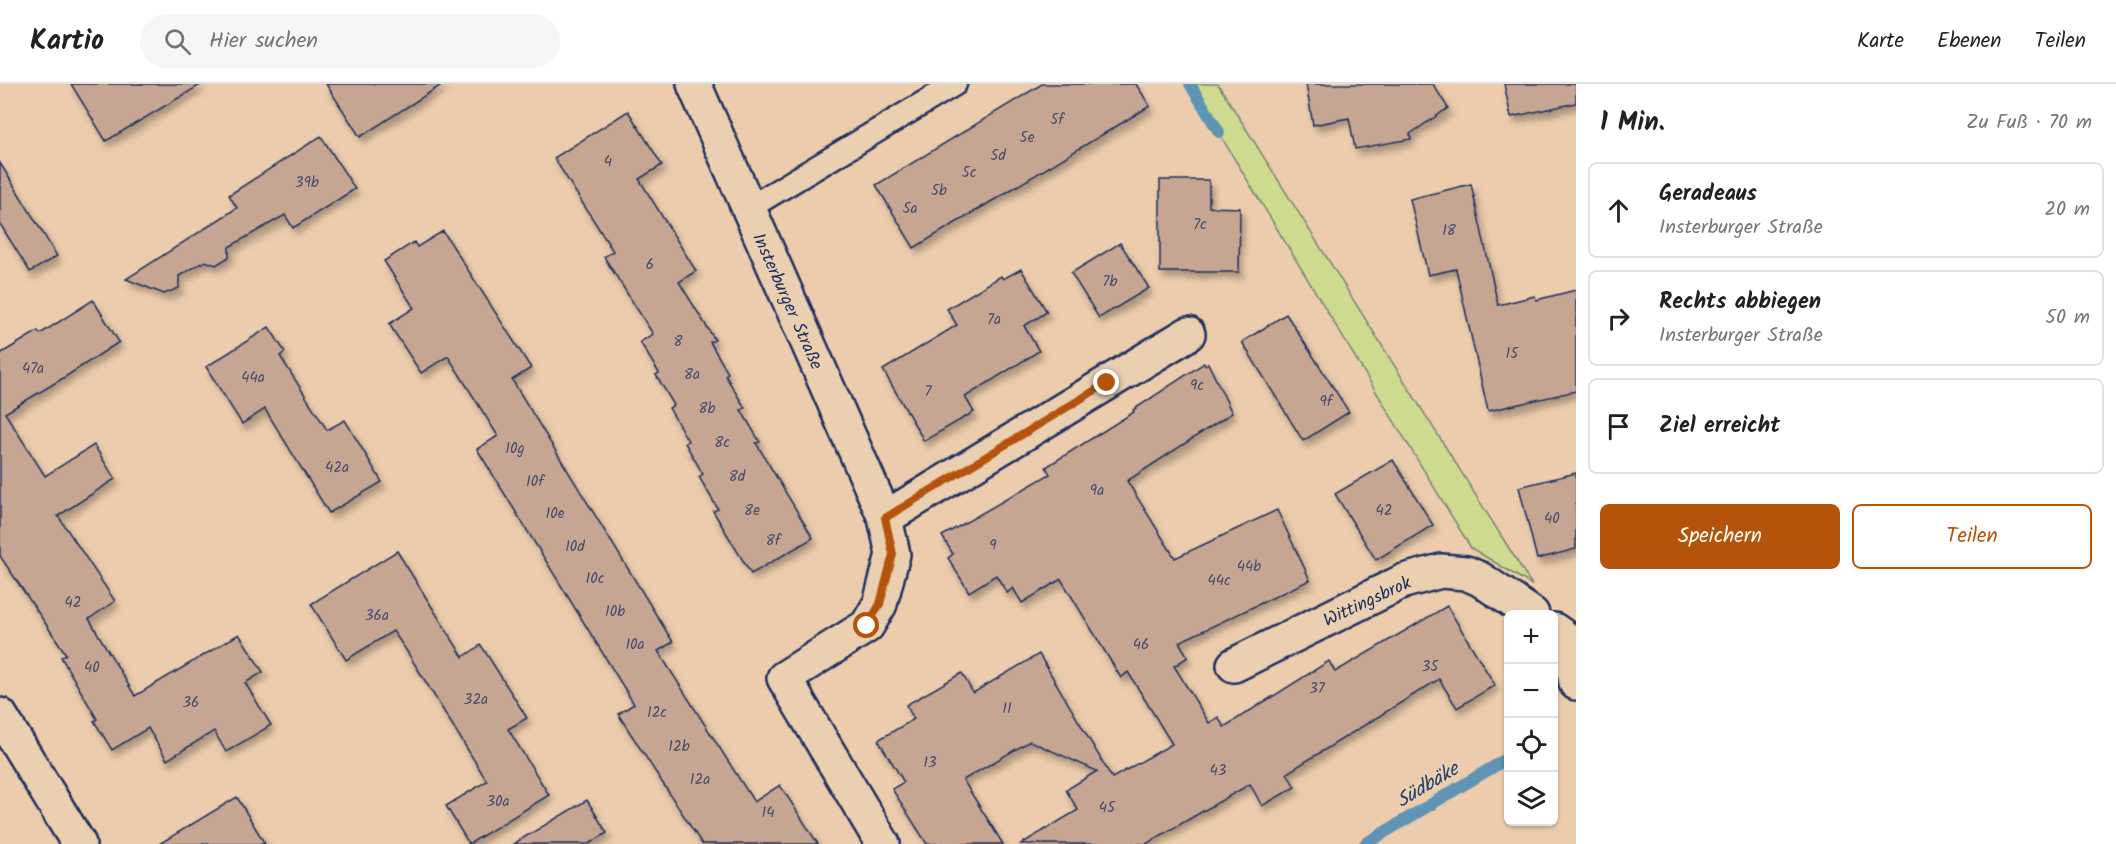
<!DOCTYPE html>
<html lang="de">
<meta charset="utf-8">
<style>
body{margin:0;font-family:Kalam,sans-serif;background:#f6f6f6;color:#202124}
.controls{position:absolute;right:18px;bottom:18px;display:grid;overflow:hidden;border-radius:9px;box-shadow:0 2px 4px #0004}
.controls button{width:54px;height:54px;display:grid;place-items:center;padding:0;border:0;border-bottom:2px solid #e0e0e0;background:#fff;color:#202124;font:30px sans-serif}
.stop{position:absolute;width:18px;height:18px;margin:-14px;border:4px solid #b45309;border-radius:50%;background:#fff}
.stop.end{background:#b45309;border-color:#fff;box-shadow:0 2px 6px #0008}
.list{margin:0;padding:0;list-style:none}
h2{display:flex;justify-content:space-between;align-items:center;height:78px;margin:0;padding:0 24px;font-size:26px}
h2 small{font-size:20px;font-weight:400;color:#757577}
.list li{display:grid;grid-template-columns:39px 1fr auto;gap:18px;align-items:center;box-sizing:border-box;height:96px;margin:0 12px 12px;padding:0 12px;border:2px solid #e0e0e0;border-radius:9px}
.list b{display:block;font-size:22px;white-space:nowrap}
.list p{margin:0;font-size:20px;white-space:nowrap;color:#757577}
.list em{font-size:20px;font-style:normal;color:#757577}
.actions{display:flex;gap:12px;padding:18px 24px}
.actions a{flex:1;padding:14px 0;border:2px solid #b45309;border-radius:9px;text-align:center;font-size:21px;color:#b45309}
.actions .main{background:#b45309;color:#fff}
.icon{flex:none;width:33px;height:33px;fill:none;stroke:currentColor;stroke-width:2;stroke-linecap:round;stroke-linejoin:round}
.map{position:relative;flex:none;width:1576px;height:760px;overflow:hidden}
header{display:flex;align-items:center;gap:36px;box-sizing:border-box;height:84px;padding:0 30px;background:#fff;border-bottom:2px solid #e0e0e0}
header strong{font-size:28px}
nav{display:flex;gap:33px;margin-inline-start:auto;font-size:21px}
.search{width:420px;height:54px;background:#f6f6f6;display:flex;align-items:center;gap:15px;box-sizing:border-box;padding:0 21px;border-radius:33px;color:#757577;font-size:22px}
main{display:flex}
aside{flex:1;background:#fff}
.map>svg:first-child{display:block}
.green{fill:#ceda8d;stroke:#748476;stroke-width:1.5}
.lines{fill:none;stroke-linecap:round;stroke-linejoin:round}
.stream{stroke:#5f94b4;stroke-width:12}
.building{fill:#c6a593;stroke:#1b2f5e;stroke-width:1.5;filter:url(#shadow)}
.lane-casing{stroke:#1b2f5e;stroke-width:27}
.street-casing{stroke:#1b2f5e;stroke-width:38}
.lane{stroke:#ead0b1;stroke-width:22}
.street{stroke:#ead0b1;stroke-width:33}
.route{stroke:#b45309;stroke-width:8}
.labels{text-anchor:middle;stroke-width:4.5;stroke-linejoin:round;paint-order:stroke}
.number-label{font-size:15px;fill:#464c6b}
.street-label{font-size:18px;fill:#1b2f5e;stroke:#ead0b1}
.water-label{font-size:20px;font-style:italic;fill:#26406c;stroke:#ead0b1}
</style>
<header>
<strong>Kartio</strong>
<div class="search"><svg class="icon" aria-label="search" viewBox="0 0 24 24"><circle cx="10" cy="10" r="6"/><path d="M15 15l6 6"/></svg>Hier suchen</div>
<nav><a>Karte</a><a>Ebenen</a><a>Teilen</a></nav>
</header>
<main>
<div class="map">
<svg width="1576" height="760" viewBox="0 0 1576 760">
<defs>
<filter id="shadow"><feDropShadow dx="3.5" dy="6" stdDeviation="3" flood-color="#0004"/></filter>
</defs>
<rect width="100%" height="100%" fill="#ecccac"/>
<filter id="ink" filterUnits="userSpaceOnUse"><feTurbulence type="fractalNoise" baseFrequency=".0167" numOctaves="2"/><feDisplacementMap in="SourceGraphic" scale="12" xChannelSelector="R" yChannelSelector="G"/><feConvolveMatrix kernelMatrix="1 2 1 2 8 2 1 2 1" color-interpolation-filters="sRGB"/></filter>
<g filter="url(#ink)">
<path class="green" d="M 1189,0 L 1218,0 L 1532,501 L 1471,464 Z"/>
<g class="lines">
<g class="stream">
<path d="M 1190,0 L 1219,48"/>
<path d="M 1365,760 L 1508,674"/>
</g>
</g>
<g class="building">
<path d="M 71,0 L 202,0 L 106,57 Z"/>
<path d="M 326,0 L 443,0 L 360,53 Z"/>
<path d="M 1042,0 L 1136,0 L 1150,22 L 914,164 L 876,101 Z"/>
<path d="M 1306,0 L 1433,0 L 1448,24 L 1410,50 L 1411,55 L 1355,65 L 1349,34 L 1313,41 Z"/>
<path d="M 1504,0 L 1576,0 L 1576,19 L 1511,33 Z"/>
<path d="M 628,27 L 662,81 L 639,95 L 696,187 L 679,198 L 715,256 L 710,258 L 728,289 L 725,291 L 745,324 L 741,326 L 760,358 L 756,359 L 813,454 L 751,490 L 713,427 L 718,425 L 699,393 L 703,390 L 685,359 L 688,357 L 669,324 L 674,321 L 656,291 L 659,289 L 640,258 L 653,250 L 604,173 L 613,167 L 554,74 Z"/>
<path d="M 321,52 L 355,105 L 293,144 L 285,131 L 229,163 L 229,173 L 216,181 L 205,177 L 179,192 L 179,204 L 164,210 L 126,195 L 237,124 L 229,111 Z"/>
<path d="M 0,79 L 57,172 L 30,188 L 0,140 Z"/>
<path d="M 1160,96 L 1209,96 L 1209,123 L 1240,124 L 1239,188 L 1160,188 Z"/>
<path d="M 1471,100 L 1498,221 L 1535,212 L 1536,216 L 1576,206 L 1576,307 L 1488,327 L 1456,185 L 1428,191 L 1410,115 Z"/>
<path d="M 443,147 L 531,284 L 512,296 L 673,558 L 658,567 L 754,718 L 780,701 L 818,760 L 702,760 L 618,630 L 634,620 L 477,365 L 498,352 L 448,272 L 421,289 L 389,240 L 414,224 L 384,177 L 414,158 L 417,163 Z"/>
<path d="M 1120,159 L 1149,204 L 1099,234 L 1071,189 Z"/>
<path d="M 1021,185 L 1047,228 L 1024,242 L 1039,267 L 965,313 L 974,328 L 924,357 L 883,286 L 957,241 L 947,225 L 1001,192 L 1003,195 Z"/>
<path d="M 93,216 L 119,258 L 65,293 L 5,329 L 45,392 L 94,361 L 115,395 L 58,432 L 115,517 L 89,535 L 135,612 L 239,550 L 263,588 L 245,599 L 271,641 L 226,668 L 214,647 L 167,676 L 148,644 L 112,666 L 94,637 L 97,635 L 61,573 L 66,570 L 0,472 L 0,270 L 38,247 L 40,250 Z"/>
<path d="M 1286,230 L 1349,328 L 1303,357 L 1242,258 Z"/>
<path d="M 269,243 L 285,268 L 280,272 L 327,346 L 345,336 L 382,398 L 329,429 L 265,325 L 242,340 L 206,283 Z"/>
<path d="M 1204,279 L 1205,281 L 1208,279 L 1232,329 L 1127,397 L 1175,474 L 1277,426 L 1310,496 L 1179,558 L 1188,573 L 1174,582 L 1209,639 L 1218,633 L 1224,643 L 1329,577 L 1335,588 L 1447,522 L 1495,601 L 1457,624 L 1439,595 L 1287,689 L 1295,703 L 1262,722 L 1250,700 L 1146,760 L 1021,760 L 1078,726 L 1066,706 L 1097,687 L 1030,657 L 963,696 L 1003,760 L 927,760 L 892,705 L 904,698 L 878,656 L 914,635 L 906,621 L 962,589 L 973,609 L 1039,570 L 1112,694 L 1172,660 L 1128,588 L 1121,594 L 1061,495 L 1022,519 L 1013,504 L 1007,509 L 996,491 L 969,508 L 948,474 L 953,470 L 942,452 L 1050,390 L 1046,383 L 1134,328 L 1133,326 Z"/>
<path d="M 1393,376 L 1433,441 L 1376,476 L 1335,410 Z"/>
<path d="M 1576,389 L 1576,465 L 1537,475 L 1519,403 Z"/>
<path d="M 397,467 L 463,573 L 481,561 L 527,634 L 508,645 L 549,711 L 469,760 L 446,722 L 487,697 L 406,566 L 393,547 L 346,576 L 311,520 Z"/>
<path d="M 237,713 L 265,760 L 159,760 Z"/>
<path d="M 587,716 L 607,749 L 589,760 L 513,760 Z"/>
</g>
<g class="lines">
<g class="lane-casing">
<path id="lane" d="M 747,125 L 955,0"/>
</g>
<g class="street-casing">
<g id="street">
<path d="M 694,0 L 885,434 L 893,470 L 880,520 L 867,542 L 784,594 L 883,760"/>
<path d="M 885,434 L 1188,250"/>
<path d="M 1554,546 L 1568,556 L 1576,599"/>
<path d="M 1234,581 L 1404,497 L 1441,487 L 1466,489 L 1480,495 L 1532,530"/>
<path d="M 0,631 L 79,760"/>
</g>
</g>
<use href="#lane" class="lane"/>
<use href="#street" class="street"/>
</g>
</g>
<g class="lines" filter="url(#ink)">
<path class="route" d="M 867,542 L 880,520 L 893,470 L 885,434 L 1107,299"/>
</g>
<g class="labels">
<g class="number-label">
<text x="1057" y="40">5f</text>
<text x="1027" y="58">5e</text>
<text x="998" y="76">5d</text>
<text x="608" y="82">4</text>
<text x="969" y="93">5c</text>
<text x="307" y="103">39b</text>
<text x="939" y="111">5b</text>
<text x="910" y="129">5a</text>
<text x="1200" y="145">7c</text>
<text x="1449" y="151">18</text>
<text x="650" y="185">6</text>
<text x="1110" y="202">7b</text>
<text x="994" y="240">7a</text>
<text x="678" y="262">8</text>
<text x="1512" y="274">15</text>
<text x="33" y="289">47a</text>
<text x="692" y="295">8a</text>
<text x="253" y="298">44a</text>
<text x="1197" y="306">9c</text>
<text x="928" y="312">7</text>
<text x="1326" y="322">9f</text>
<text x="707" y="329">8b</text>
<text x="722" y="363">8c</text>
<text x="515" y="369">10g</text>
<text x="337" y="388">42a</text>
<text x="737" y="397">8d</text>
<text x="535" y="402">10f</text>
<text x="1097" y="411">9a</text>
<text x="752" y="431">8e</text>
<text x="1384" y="431">42</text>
<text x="555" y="434">10e</text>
<text x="1552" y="439">40</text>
<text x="773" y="461">8f</text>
<text x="993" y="466">9</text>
<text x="575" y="467">10d</text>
<text x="1249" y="487">44b</text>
<text x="595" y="499">10c</text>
<text x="1219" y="501">44c</text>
<text x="73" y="523">42</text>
<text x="615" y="532">10b</text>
<text x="377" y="536">36a</text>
<text x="635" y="565">10a</text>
<text x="1141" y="565">46</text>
<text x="1430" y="587">35</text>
<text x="92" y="588">40</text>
<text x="1317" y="609">37</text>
<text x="476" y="620">32a</text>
<text x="191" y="623">36</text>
<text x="1007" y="629">11</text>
<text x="657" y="633">12c</text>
<text x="679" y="667">12b</text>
<text x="930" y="683">13</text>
<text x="1218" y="691">43</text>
<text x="700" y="700">12a</text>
<text x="498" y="722">30a</text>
<text x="1107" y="728">45</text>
<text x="768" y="733">14</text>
</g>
<g class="street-label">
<text transform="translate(788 217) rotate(66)" y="6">Insterburger Straße</text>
<text transform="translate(1367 517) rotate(-25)" y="6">Wittingsbrok</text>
</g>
<g class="water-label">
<text transform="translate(1427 700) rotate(-31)" y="7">Südbäke</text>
</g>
</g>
</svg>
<div class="controls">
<button>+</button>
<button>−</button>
<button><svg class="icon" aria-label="locate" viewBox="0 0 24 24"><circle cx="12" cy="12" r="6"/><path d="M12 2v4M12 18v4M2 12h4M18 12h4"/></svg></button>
<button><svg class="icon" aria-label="layers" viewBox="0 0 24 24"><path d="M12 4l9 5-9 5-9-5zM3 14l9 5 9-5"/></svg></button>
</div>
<div class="stop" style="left:867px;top:542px"></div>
<div class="stop end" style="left:1107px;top:299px"></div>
</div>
<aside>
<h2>1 Min.<small>Zu Fuß · 70 m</small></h2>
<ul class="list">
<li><svg class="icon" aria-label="ahead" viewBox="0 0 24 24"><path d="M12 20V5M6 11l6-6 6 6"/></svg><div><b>Geradeaus</b><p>Insterburger Straße</p></div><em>20 m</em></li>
<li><svg class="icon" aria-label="right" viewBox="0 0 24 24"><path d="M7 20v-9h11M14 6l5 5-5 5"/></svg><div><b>Rechts abbiegen</b><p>Insterburger Straße</p></div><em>50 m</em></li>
<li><svg class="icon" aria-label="arrive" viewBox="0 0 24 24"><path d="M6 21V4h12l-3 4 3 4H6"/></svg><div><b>Ziel erreicht</b></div></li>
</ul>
<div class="actions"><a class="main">Speichern</a><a>Teilen</a></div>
</aside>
</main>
